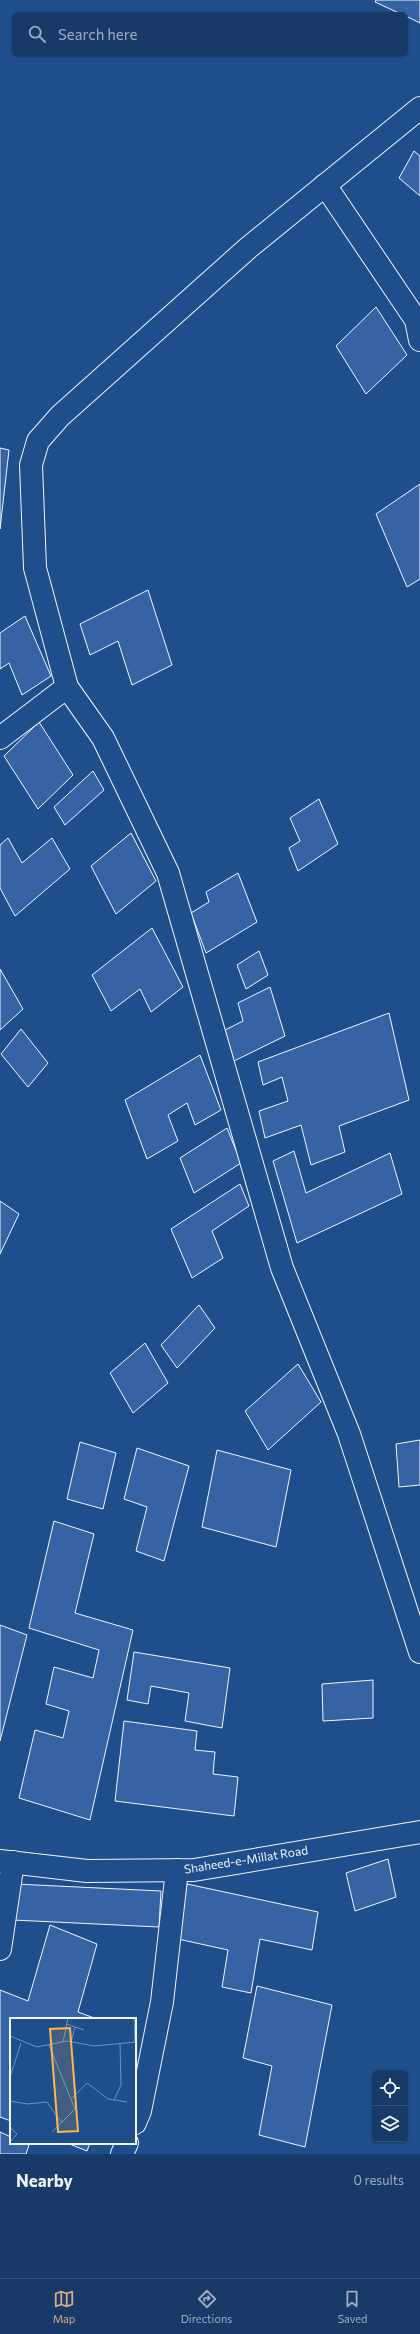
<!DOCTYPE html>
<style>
body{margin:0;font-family:Commissioner,sans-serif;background:#244571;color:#f1f3f6}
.controls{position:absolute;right:12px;bottom:12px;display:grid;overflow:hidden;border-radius:6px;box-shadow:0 1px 3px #0004}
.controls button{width:36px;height:36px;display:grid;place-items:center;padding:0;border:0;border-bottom:1px solid #36547d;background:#173a69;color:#f1f3f6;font:20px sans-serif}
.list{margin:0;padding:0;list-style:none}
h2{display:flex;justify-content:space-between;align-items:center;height:52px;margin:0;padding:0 16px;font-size:17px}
h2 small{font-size:13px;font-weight:400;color:#9eadc0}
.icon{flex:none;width:22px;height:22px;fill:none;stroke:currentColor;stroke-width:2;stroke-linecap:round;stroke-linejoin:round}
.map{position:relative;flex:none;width:420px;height:2154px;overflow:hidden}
.search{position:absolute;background:#173a69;box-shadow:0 1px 3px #0004;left:12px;right:12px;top:12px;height:44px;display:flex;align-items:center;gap:10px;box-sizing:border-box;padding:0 14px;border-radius:6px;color:#9eadc0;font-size:15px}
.sheet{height:124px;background:#173a69}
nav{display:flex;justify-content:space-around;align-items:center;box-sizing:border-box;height:56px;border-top:1px solid #36547d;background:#173a69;font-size:11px;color:#9eadc0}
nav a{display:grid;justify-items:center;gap:2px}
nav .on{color:#d6ab8b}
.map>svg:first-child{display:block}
.building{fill:#3563a3;stroke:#f2f6ff}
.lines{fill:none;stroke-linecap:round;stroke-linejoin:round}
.minor-casing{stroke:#f2f6ff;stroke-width:24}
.major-casing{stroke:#f2f6ff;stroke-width:24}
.minor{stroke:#1f4e8c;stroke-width:22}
.major{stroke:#1f4e8c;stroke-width:22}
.labels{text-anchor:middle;stroke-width:3;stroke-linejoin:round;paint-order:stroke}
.street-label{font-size:12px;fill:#f2f6ff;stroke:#1f4e8c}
.inset-road{fill:none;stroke:#7391ba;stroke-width:1}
.view{fill:#ffb74d;fill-opacity:0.15;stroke:#ffb74d;stroke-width:2}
.inset-edge{fill:none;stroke:#f2f6ff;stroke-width:2}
</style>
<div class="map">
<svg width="420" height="2154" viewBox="0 0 420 2154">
<rect width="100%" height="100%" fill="#1f4e8c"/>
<g class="building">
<path d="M 376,0 L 420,0 L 420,23 L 406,16 L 406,14 L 401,14 L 375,2 Z"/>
<path d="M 414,151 L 420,156 L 420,196 L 399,178 Z"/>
<path d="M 376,307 L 407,355 L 366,394 L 336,346 Z"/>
<path d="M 0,448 L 9,450 L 0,529 Z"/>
<path d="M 420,484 L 420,579 L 407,587 L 376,514 Z"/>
<path d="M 148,590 L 172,665 L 132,685 L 118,641 L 90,655 L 80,624 Z"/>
<path d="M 25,616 L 51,676 L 22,695 L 9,663 L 0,669 L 0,633 Z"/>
<path d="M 39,722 L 73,775 L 38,809 L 4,756 Z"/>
<path d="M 93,771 L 104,790 L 65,825 L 54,807 Z"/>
<path d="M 319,799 L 338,844 L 298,871 L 289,848 L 300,841 L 290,818 Z"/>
<path d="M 131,833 L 156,881 L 116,914 L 91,866 Z"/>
<path d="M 8,838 L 22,863 L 52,838 L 70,869 L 15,916 L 0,888 L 0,845 Z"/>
<path d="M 238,873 L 257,922 L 206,953 L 191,913 L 209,902 L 206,892 Z"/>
<path d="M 152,928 L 183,987 L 151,1012 L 140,989 L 111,1011 L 92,975 Z"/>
<path d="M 259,951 L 268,975 L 246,989 L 237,965 Z"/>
<path d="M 0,969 L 23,1009 L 0,1030 Z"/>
<path d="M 270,987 L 285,1036 L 234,1061 L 225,1030 L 243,1021 L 238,1003 Z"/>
<path d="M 389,1013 L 409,1100 L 339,1126 L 345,1152 L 311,1165 L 301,1125 L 265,1138 L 259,1111 L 288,1101 L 282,1077 L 263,1085 L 258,1062 Z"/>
<path d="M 21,1029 L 48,1063 L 28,1087 L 1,1054 Z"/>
<path d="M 200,1055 L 221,1110 L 195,1125 L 187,1103 L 168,1115 L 178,1141 L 147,1159 L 125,1100 Z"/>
<path d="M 227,1128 L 241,1163 L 194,1193 L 180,1158 Z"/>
<path d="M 294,1151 L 306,1193 L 390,1153 L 402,1194 L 297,1243 L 273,1161 Z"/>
<path d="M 240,1184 L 249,1206 L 212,1231 L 223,1258 L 192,1278 L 171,1229 Z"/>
<path d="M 0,1201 L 19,1214 L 0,1254 Z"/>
<path d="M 199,1305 L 215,1328 L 177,1368 L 161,1345 Z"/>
<path d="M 145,1343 L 168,1383 L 133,1413 L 110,1373 Z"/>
<path d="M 298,1364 L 321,1402 L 268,1450 L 245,1411 Z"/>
<path d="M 420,1440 L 420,1485 L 399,1487 L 396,1444 Z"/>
<path d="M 80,1442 L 116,1453 L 103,1509 L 67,1499 Z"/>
<path d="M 137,1448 L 189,1466 L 164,1561 L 136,1551 L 147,1507 L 124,1499 Z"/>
<path d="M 217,1450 L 291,1470 L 276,1547 L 202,1527 Z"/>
<path d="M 54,1521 L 94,1534 L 75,1613 L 133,1630 L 90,1820 L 19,1798 L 35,1730 L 63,1738 L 69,1711 L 46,1704 L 54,1667 L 93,1678 L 99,1650 L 29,1628 Z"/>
<path d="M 0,1625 L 27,1635 L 0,1741 Z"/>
<path d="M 134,1652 L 230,1668 L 222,1728 L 185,1721 L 189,1693 L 151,1686 L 148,1704 L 127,1700 Z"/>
<path d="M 373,1680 L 373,1718 L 323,1721 L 322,1684 Z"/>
<path d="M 124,1721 L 197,1731 L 195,1750 L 215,1752 L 213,1774 L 238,1777 L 234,1816 L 115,1801 Z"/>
<path d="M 388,1859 L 396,1897 L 355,1911 L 346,1873 Z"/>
<path d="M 15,1884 L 161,1891 L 159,1927 L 13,1920 Z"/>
<path d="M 187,1884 L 318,1912 L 312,1950 L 260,1939 L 251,1993 L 222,1987 L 228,1950 L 178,1939 Z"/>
<path d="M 50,1925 L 97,1944 L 78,2012 L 97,2019 L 11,2019 L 11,2121 L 0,2117 L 0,1990 L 28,2001 Z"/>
<path d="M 257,1986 L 332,2005 L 305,2147 L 259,2135 L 272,2066 L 243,2058 Z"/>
<path d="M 0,2132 L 11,2137 L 11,2143 L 24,2143 L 29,2145 L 26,2154 L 0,2154 Z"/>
<path d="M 67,2143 L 90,2143 L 87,2151 Z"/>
</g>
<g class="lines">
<g class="minor-casing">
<g id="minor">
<path d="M 420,108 L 248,248 L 60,416 L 38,441 L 31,465 L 35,568 L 67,687 L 103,738 L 168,873 L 282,1268 L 349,1434 L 420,1652"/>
<path d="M 325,185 L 416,320 L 420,340"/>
<path d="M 0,738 L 67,687"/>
<path d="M 0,1949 L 13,1862"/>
<path d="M 135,2123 L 140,2111 L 162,2002 L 177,1870"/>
<path d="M 122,2154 L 127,2143"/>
</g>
</g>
<g class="major-casing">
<path id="major" d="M 0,1861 L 87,1871 L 194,1870 L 420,1832"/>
</g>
<use href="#minor" class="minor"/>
<use href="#major" class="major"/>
</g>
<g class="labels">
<g class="street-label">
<text transform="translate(246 1860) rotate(-9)" y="4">Shaheed-e-Millat Road</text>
</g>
</g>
<g transform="translate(10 2018)">
<rect width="126" height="126" fill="#1f4e8c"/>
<path class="inset-road" d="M 124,0 L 125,24M 56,6 L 74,12M 0,18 L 27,29 L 57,23 L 84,28 L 126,24M 53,24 L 58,0M 61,24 L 65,9M 39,27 L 65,91 L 42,114M 0,59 L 11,25M 62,80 L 77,65 L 98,81 L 117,84M 104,82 L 111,67 L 110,26M 0,83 L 17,86 L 37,84 L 52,105M 0,109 L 7,116 L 0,124"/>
<path class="view" d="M 60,10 L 68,113 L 48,114 L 40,11 Z"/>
<rect width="126" height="126" class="inset-edge"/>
</g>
</svg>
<div class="controls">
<button><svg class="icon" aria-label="locate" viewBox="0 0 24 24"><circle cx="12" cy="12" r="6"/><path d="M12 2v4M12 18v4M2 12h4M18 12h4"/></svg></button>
<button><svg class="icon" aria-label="layers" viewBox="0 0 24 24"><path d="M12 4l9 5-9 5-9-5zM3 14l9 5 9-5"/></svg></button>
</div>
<div class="search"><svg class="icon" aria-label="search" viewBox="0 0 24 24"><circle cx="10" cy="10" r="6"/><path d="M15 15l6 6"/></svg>Search here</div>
</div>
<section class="sheet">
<h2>Nearby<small>0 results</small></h2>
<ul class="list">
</ul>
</section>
<nav>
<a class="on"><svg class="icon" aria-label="map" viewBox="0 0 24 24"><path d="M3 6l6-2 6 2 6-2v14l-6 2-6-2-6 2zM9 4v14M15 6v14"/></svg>Map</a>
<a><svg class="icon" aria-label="directions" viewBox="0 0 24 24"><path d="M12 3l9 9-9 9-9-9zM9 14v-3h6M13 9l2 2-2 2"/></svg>Directions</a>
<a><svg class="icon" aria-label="saved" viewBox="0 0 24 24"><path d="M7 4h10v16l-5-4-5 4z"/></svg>Saved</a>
</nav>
